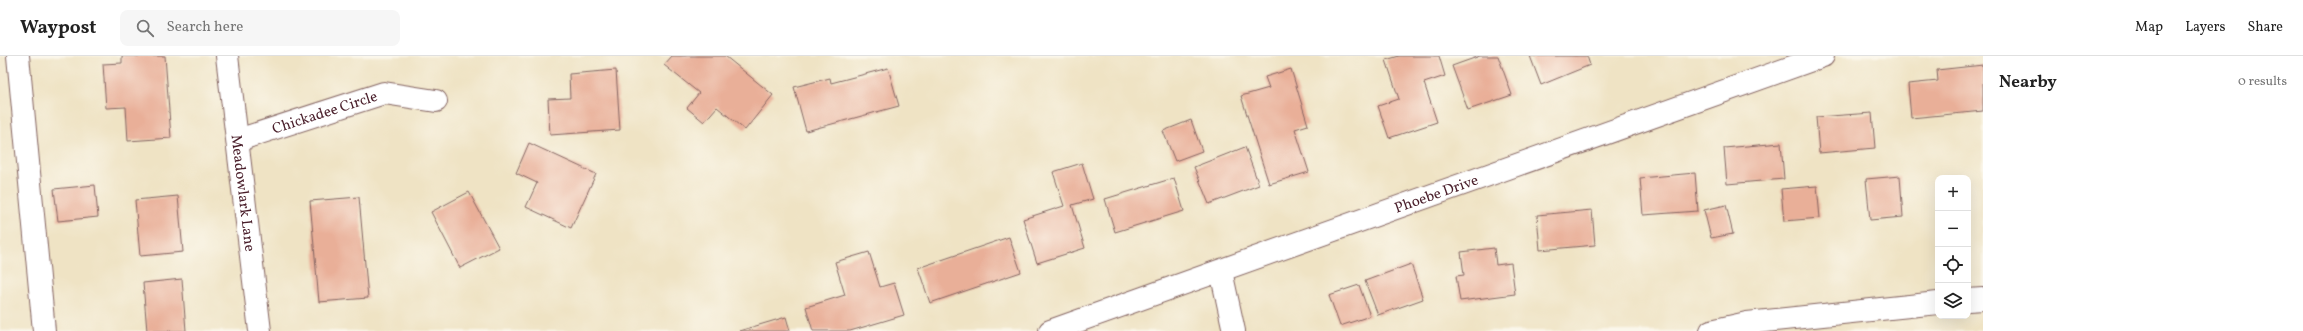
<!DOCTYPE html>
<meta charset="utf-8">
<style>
body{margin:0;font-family:Vollkorn,serif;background:#f6f6f6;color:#222}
.controls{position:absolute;right:12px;bottom:12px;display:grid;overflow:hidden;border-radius:8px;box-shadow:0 4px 16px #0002}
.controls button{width:36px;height:36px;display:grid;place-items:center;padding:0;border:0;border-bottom:1px solid #e0e0e0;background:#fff;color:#222;font:20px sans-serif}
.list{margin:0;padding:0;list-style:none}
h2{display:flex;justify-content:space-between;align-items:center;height:52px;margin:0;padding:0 16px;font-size:17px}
h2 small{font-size:13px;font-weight:400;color:#767676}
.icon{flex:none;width:22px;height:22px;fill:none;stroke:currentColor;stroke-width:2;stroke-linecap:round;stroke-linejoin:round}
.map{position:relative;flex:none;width:1983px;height:275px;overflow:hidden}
header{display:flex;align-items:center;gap:24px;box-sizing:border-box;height:56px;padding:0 20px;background:#fff;border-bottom:1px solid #e0e0e0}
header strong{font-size:19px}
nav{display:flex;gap:22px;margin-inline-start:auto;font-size:14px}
.search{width:280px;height:36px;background:#f6f6f6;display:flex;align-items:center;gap:10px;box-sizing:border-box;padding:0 14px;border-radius:8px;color:#767676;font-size:15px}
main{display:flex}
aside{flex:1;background:#fff}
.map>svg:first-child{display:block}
.building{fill:#e9af98}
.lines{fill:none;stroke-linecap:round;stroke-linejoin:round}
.minor-casing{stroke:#846461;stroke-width:24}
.minor{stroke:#fff;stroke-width:22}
.labels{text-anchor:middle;stroke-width:4;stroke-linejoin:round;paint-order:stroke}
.street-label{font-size:15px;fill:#4a1f2b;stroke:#fbf7ec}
</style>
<header>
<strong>Waypost</strong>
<div class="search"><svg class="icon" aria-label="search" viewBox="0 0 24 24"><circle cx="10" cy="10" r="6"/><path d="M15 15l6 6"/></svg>Search here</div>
<nav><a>Map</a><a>Layers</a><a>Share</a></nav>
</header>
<main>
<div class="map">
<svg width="1983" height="275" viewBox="0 0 1983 275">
<rect width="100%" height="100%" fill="#fbf7ec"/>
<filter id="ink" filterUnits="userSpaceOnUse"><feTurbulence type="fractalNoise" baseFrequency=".025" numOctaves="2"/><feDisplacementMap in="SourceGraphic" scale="8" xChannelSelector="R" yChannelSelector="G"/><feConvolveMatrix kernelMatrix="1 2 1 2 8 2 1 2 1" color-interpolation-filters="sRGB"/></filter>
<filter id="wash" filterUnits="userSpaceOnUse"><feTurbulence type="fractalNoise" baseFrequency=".012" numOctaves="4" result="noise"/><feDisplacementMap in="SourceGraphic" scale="16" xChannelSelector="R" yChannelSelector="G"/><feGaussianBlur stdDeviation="0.9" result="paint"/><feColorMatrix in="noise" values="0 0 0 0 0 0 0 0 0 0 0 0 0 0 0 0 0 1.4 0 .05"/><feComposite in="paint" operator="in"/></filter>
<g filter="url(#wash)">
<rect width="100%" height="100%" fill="#efe3c4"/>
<g id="blocks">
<g class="building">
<path d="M 122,0 L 165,0 L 171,82 L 128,85 L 126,51 L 106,52 L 103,8 L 122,7 Z"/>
<path d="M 672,0 L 725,0 L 773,39 L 745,74 L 717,51 L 704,66 L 687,52 L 699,37 L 664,9 Z"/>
<path d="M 1399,0 L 1439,0 L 1445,20 L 1424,27 L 1437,66 L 1389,82 L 1378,50 L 1399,43 L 1386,4 Z"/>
<path d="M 1480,0 L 1498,0 L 1512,39 L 1468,54 L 1452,10 Z"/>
<path d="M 1530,0 L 1587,0 L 1590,9 L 1541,29 Z"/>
<path d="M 1983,9 L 1983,55 L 1911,62 L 1908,28 L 1938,25 L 1937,14 Z"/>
<path d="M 888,12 L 899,50 L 806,75 L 794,31 L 830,22 L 831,27 Z"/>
<path d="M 1291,13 L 1308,69 L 1295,73 L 1309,116 L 1269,128 L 1241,40 L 1269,32 L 1265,21 Z"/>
<path d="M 616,14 L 620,74 L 550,79 L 548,43 L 570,42 L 569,18 Z"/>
<path d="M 1872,57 L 1875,92 L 1819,97 L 1816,61 Z"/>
<path d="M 1191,64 L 1202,95 L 1175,105 L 1163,75 Z"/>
<path d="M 529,87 L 596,118 L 571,172 L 526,151 L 537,127 L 516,117 Z"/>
<path d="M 1781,87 L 1784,123 L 1727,128 L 1724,92 Z"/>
<path d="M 1245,91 L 1259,129 L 1209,148 L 1194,111 Z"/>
<path d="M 1082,107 L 1093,143 L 1072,149 L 1085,192 L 1037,207 L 1023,163 L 1064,150 L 1053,116 Z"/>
<path d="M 1695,117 L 1698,155 L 1643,159 L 1640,122 Z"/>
<path d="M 1900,120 L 1903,161 L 1870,164 L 1866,123 Z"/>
<path d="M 1174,122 L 1184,155 L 1115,176 L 1105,143 Z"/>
<path d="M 95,129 L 98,161 L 58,165 L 54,133 Z"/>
<path d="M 1817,130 L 1820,162 L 1784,165 L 1781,133 Z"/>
<path d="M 469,136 L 499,192 L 460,212 L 431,156 Z"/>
<path d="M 178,140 L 183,196 L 140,200 L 135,144 Z"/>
<path d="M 359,141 L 368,242 L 319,246 L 310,145 Z"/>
<path d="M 1726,149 L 1733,178 L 1711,182 L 1704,154 Z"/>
<path d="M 1592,154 L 1595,189 L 1540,194 L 1537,159 Z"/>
<path d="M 1009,181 L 1021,216 L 930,247 L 918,212 Z"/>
<path d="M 1494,192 L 1496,209 L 1511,207 L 1515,238 L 1460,245 L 1456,220 L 1464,219 L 1461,196 Z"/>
<path d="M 869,196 L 880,231 L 894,227 L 904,259 L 850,275 L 813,275 L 806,251 L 845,239 L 835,206 Z"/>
<path d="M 1411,208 L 1423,243 L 1378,259 L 1365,225 Z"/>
<path d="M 182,223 L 186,275 L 147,275 L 143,227 Z"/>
<path d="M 1359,229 L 1370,260 L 1340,270 L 1329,239 Z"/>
<path d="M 786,261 L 790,275 L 739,275 Z"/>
</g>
</g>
</g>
<g filter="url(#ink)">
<use href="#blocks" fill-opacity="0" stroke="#846461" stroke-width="1"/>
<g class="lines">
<g class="minor-casing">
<g id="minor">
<path d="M 18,0 L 44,275"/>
<path id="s1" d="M 227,0 L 260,275"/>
<path id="s2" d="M 238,84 L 384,37 L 436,45"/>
<path d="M 1221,215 L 1234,275"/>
<path d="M 1968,244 L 1983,243"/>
<path id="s3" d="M 1050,275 L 1823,0"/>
<path d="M 1711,275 L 1747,267 L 1938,247"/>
</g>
</g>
<use href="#minor" class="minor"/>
</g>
</g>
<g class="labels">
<g class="street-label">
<text dy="5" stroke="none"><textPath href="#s2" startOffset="91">Chickadee Circle</textPath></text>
<text dy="5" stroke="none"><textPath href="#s1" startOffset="138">Meadowlark Lane</textPath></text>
<text dy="5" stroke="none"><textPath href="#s3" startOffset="410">Phoebe Drive</textPath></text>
</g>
</g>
</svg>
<div class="controls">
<button>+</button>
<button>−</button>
<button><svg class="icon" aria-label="locate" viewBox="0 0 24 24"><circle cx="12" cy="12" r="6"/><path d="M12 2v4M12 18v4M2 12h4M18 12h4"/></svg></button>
<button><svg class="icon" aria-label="layers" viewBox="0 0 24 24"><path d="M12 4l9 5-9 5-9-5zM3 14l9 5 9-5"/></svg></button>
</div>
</div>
<aside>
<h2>Nearby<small>0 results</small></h2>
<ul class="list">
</ul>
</aside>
</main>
